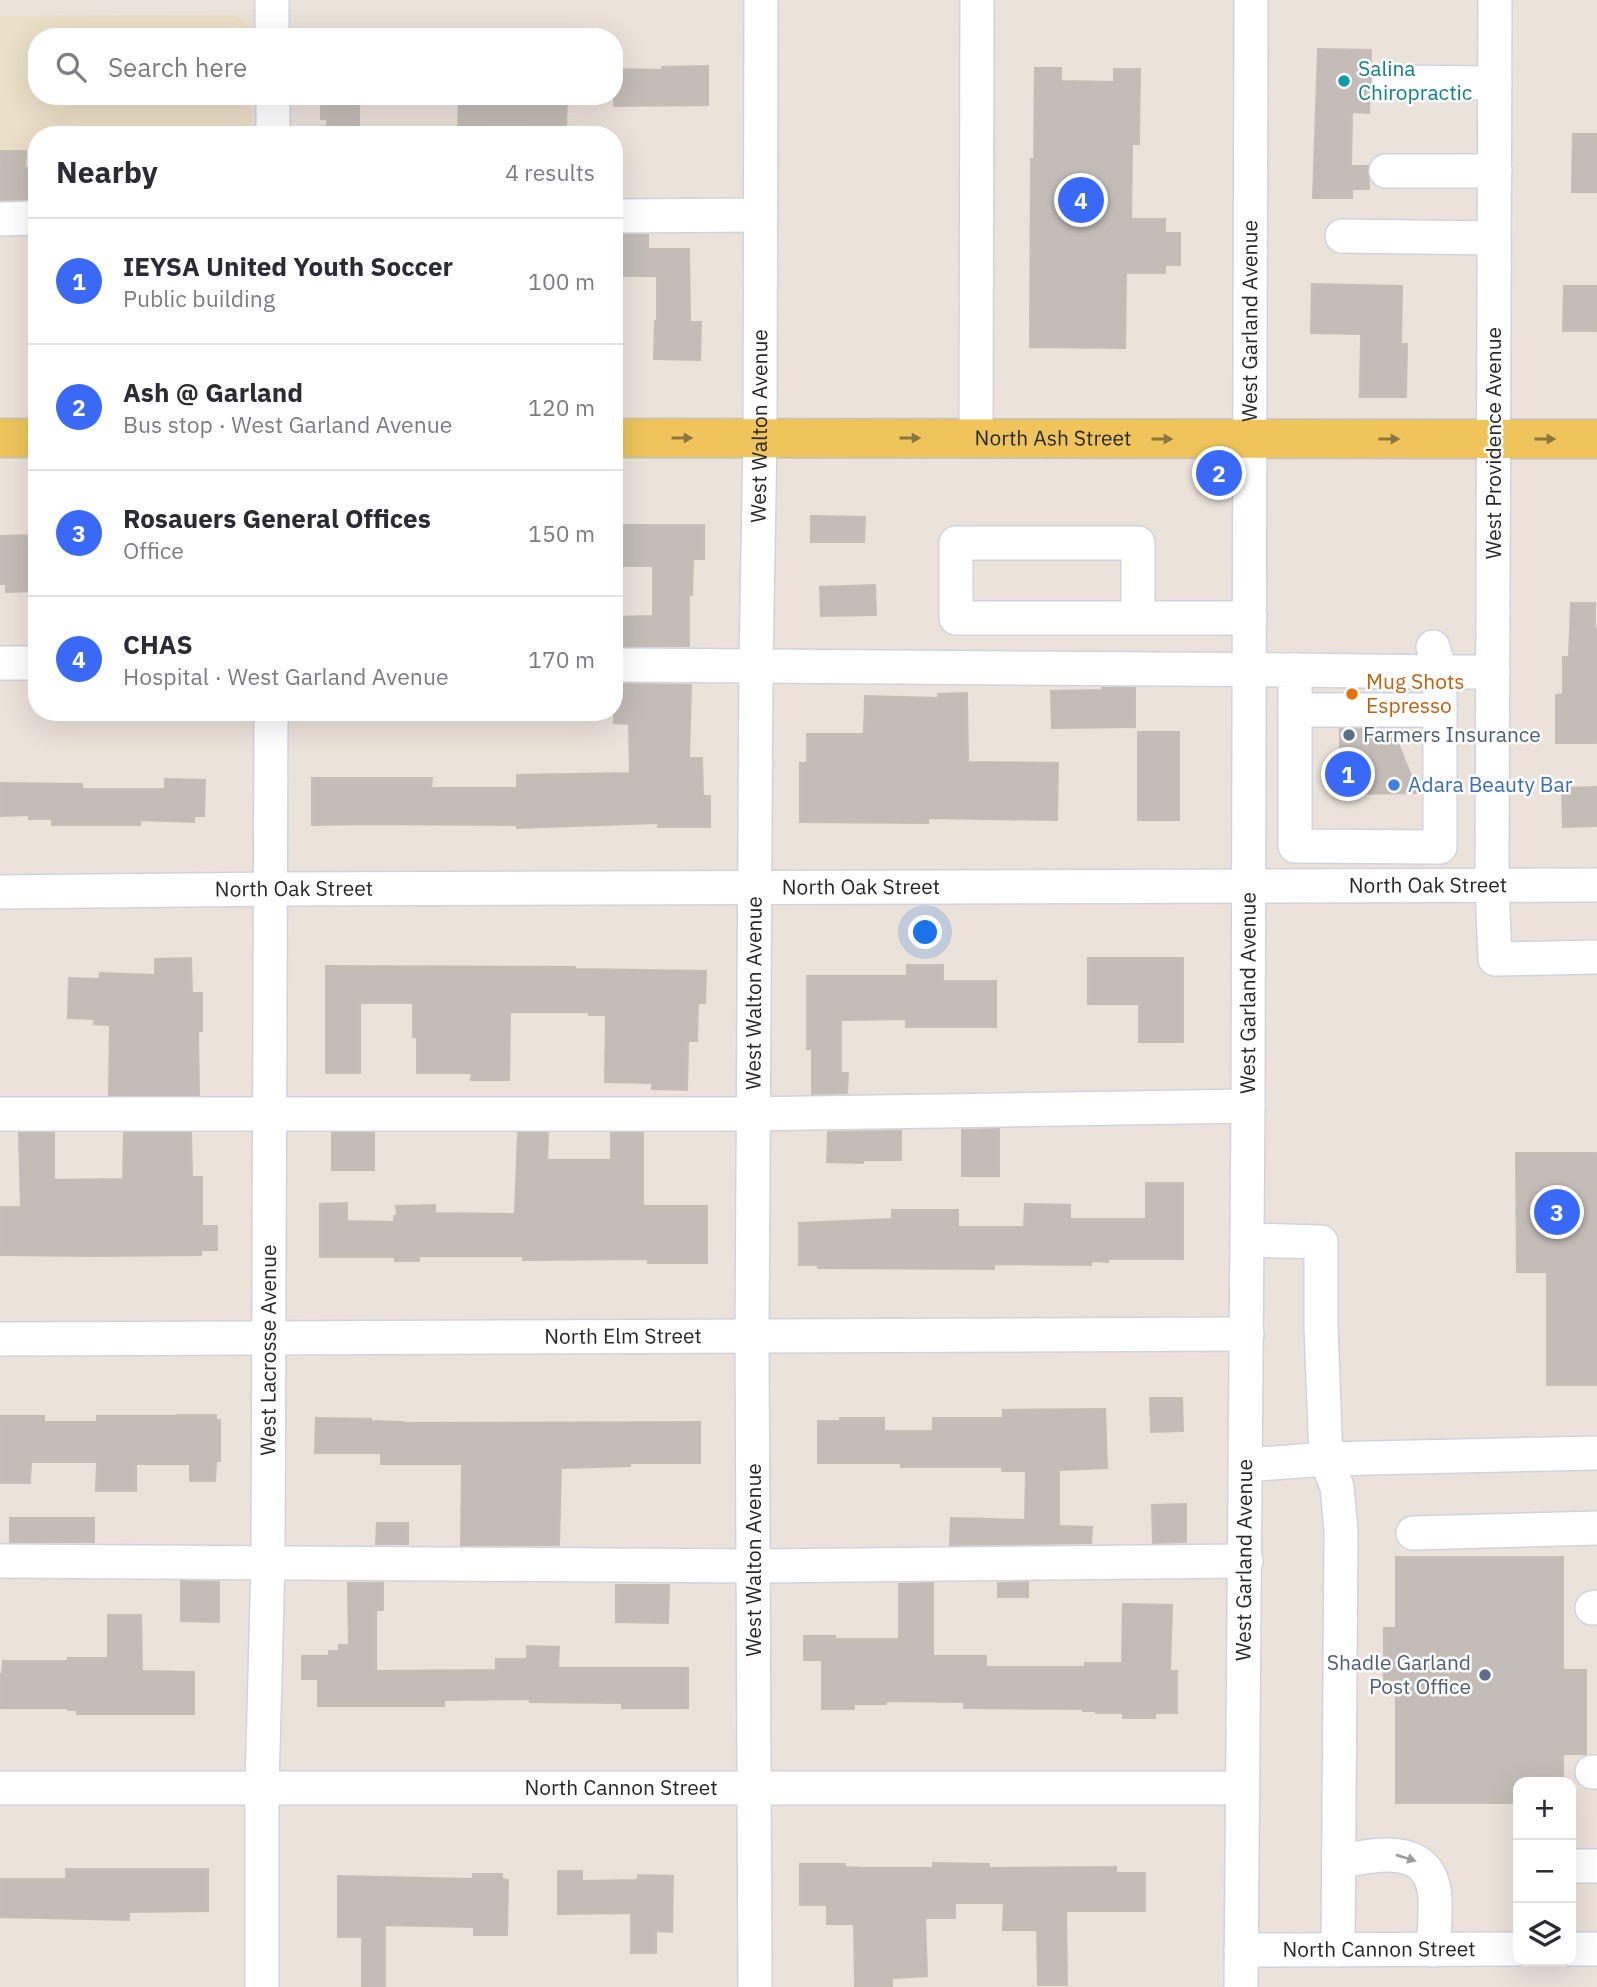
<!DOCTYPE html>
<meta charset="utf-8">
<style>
body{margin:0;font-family:"IBM Plex Sans",sans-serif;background:#f2f2f3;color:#2b2b33}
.controls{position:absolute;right:21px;bottom:21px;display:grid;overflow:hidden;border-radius:14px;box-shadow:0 7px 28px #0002}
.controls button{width:63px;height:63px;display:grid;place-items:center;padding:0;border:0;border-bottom:2px solid #e1e1e2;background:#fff;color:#2b2b33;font:35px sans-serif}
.you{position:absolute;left:926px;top:933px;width:24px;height:24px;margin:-18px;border:5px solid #fff;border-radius:50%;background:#1a73e8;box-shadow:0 0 0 10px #1a73e833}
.badge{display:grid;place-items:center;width:46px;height:46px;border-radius:50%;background:#3a68f7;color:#fff;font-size:23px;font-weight:700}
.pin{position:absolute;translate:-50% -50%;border:4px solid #fff;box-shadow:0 2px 7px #0006}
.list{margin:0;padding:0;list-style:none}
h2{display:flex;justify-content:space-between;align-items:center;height:91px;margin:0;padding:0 28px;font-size:30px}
h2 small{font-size:23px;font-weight:400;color:#7c7c81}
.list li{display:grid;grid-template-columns:46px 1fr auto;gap:21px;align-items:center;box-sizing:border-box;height:126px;padding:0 28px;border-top:2px solid #e1e1e2}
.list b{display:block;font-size:26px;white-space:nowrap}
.list p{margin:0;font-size:23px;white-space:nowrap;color:#7c7c81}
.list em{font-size:23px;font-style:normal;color:#7c7c81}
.icon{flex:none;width:38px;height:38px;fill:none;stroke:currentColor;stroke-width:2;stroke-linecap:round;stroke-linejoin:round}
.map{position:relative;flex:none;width:1597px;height:1987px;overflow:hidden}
.search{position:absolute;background:#fff;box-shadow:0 7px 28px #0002;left:28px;top:28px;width:595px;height:77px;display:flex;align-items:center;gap:18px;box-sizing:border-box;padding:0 24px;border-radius:28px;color:#7c7c81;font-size:26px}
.panel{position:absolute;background:#fff;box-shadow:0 7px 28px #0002;left:28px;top:126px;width:595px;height:595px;border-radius:28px}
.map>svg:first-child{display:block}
.education{fill:#ecdfc9}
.building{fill:#c3bcb7;stroke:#c6beb4;stroke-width:2}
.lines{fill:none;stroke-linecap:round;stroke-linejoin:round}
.minor-casing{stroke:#cfd3e1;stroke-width:36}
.major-casing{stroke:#c3c3c3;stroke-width:41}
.minor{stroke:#fff;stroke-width:33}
.major{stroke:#eec45b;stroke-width:38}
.oneway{fill:#8b7642}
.oneway2{fill:#9e9e9e}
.culture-dot{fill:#0f9aa8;stroke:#fff;stroke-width:2.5}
.food-dot{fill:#e8710a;stroke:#fff;stroke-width:2.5}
.service-dot{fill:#5c6f8a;stroke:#fff;stroke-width:2.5}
.shop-dot{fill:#3f7fe0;stroke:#fff;stroke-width:2.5}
.labels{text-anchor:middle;stroke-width:5;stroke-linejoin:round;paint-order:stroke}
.culture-label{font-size:21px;fill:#0d838f;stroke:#fff;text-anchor:start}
.street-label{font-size:21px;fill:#282828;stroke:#fff}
.food-label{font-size:21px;fill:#c56008;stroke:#fff;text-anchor:start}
.service-label{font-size:21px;fill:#4e5e75;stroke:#fff;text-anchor:start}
.shop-label{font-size:21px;fill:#366cbe;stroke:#fff;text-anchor:start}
</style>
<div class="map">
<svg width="1597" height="1987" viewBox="0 0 1597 1987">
<rect width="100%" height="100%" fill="#ebe2da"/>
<path class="education" d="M 232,15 L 244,20 L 251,31 L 251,37 L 37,37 L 37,96 L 251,96 L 251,135 L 37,135 L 37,207 L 0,207 L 0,16 Z"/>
<g class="building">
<path d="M 1318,49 L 1371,50 L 1369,113 L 1352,112 L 1351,166 L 1368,166 L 1369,189 L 1352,189 L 1352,198 L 1313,198 Z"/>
<path d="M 708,66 L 708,105 L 614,106 L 614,69 L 662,70 L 662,67 Z"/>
<path d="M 1035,68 L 1061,68 L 1061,81 L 1114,82 L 1114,69 L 1140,69 L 1139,144 L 1132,144 L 1131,219 L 1165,219 L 1165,233 L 1180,233 L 1180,265 L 1165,265 L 1165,273 L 1126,273 L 1125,348 L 1030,347 L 1031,159 L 1034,159 Z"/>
<path d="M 321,96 L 359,96 L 359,135 L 327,135 L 327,119 L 321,119 Z"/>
<path d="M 459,96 L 567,96 L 566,126 L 458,125 Z"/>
<path d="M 1573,134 L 1597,134 L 1597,192 L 1572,192 Z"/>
<path d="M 0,151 L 26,151 L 25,168 L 37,168 L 37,199 L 0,200 Z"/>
<path d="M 614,235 L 648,235 L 648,249 L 689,249 L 690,322 L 701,322 L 700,360 L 654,359 L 655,321 L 657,321 L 657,276 L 614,276 Z"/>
<path d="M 1312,284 L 1402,286 L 1401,344 L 1407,344 L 1406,397 L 1360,397 L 1361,334 L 1311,333 Z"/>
<path d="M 1564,286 L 1597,286 L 1597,331 L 1563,331 Z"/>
<path d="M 811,516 L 865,517 L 864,542 L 811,542 Z"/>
<path d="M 614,525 L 704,525 L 704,559 L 693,559 L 692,595 L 689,595 L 689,646 L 614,646 L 614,617 L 653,616 L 653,566 L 614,566 Z"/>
<path d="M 37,535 L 37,591 L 6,592 L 6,584 L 0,584 L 0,536 Z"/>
<path d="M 875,585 L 876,615 L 821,616 L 820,587 Z"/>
<path d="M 1571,603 L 1595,603 L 1595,629 L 1597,629 L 1597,743 L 1556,743 L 1556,695 L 1563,694 L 1563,657 L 1569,657 Z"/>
<path d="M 614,684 L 691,685 L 689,758 L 702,758 L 703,796 L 710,796 L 710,827 L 658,827 L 658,823 L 517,828 L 517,825 L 365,824 L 312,825 L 312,778 L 432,778 L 431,788 L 517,788 L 517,775 L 630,773 L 629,724 L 614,723 Z"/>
<path d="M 1102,688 L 1135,688 L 1135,727 L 1052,728 L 1051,691 L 1102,690 Z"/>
<path d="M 967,693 L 968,762 L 1058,763 L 1057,820 L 928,818 L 928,823 L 800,822 L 800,763 L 807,763 L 807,734 L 864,734 L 865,696 L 939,698 L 938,694 Z"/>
<path d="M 1340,729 L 1370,729 L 1397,741 L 1418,793 L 1340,794 Z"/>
<rect x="1138" y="732" width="41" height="88"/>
<path d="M 165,779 L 205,780 L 204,816 L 194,816 L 194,822 L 140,820 L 140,825 L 52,825 L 52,819 L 29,819 L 29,815 L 0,816 L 0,783 L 82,784 L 82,789 L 165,789 Z"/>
<path d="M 1597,787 L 1597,826 L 1563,827 L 1562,788 Z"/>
<path d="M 191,958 L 192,993 L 202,993 L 202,1031 L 198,1031 L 199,1095 L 109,1095 L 110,1025 L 94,1024 L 95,1019 L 68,1018 L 69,978 L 99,979 L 100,973 L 155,975 L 155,959 Z"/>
<path d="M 1088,958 L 1183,958 L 1183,1042 L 1139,1042 L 1139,1004 L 1088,1004 Z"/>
<path d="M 907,965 L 943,965 L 943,981 L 996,981 L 996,1027 L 906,1027 L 906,1019 L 841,1020 L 841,1073 L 848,1073 L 847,1093 L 812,1094 L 812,1049 L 807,1049 L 807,976 L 907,976 Z"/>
<path d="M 326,966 L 575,967 L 575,969 L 706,971 L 705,1003 L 698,1003 L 697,1041 L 688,1041 L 687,1090 L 652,1089 L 652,1083 L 605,1082 L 606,1015 L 589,1015 L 589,1012 L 510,1012 L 509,1080 L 471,1080 L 472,1073 L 417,1073 L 417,1037 L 413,1037 L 413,1003 L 360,1003 L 360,1073 L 326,1073 Z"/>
<path d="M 999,1129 L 999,1176 L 962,1176 L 962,1130 Z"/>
<path d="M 901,1131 L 901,1160 L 863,1160 L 863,1163 L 827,1162 L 828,1132 Z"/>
<path d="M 19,1133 L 54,1133 L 54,1180 L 123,1179 L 124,1133 L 191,1133 L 192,1177 L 202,1177 L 202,1226 L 217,1226 L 217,1250 L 201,1250 L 201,1255 L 95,1256 L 0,1255 L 0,1207 L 21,1207 Z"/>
<rect x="332" y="1133" width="42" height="37"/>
<path d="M 518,1133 L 548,1133 L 547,1160 L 611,1160 L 611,1133 L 643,1133 L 643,1206 L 707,1206 L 707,1263 L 648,1263 L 648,1259 L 523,1260 L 523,1256 L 419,1256 L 419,1261 L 395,1261 L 395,1257 L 320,1257 L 320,1204 L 347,1203 L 347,1221 L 394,1222 L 394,1216 L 397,1216 L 396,1206 L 435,1205 L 435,1213 L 515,1214 Z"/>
<path d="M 1516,1153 L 1597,1153 L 1597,1385 L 1547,1385 L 1547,1272 L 1517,1272 Z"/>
<path d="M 1146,1183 L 1183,1183 L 1183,1259 L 1108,1259 L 1108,1262 L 1091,1261 L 1091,1265 L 994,1264 L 994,1269 L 818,1268 L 818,1265 L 799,1265 L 799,1223 L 892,1219 L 892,1210 L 958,1210 L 958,1227 L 1024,1227 L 1025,1204 L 1070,1205 L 1070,1219 L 1146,1219 Z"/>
<path d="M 1150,1398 L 1182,1398 L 1183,1431 L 1151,1432 Z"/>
<path d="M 1105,1409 L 1107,1468 L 1059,1470 L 1059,1526 L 1092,1527 L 1091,1543 L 950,1545 L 951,1518 L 1025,1520 L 1026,1471 L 1002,1471 L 1002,1467 L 901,1467 L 901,1463 L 818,1463 L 818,1421 L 840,1421 L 840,1418 L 884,1418 L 884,1431 L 933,1431 L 933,1418 L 1003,1418 L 1003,1410 Z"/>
<path d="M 177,1415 L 216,1415 L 216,1420 L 220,1420 L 220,1461 L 216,1461 L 215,1481 L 190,1481 L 190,1464 L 136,1464 L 136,1491 L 96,1491 L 97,1462 L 31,1462 L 30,1483 L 0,1483 L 0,1416 L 44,1416 L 44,1422 L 97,1422 L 97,1416 L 177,1416 Z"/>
<path d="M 316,1418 L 371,1419 L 371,1421 L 403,1422 L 403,1423 L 700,1422 L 700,1463 L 630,1463 L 630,1466 L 561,1468 L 559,1545 L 461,1545 L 462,1464 L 381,1464 L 381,1453 L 315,1453 Z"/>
<path d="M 1186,1504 L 1186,1542 L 1153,1543 L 1152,1505 Z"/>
<rect x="10" y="1518" width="84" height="24"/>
<path d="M 377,1523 L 408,1523 L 408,1544 L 376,1544 Z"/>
<path d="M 1396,1557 L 1563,1557 L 1563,1670 L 1586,1670 L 1586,1754 L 1563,1754 L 1563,1782 L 1518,1782 L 1518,1803 L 1396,1803 L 1396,1680 L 1384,1680 L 1384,1628 L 1396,1628 Z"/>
<path d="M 181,1581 L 219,1582 L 219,1622 L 181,1621 Z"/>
<path d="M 1028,1582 L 1028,1597 L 998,1597 L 998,1583 Z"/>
<path d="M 348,1583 L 383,1583 L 383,1610 L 376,1610 L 376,1671 L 496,1670 L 496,1659 L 527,1659 L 527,1646 L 559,1647 L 558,1668 L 688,1668 L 688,1708 L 622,1708 L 622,1703 L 530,1702 L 530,1699 L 444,1700 L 444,1706 L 318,1706 L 318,1679 L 302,1679 L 302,1656 L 329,1656 L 329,1651 L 339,1651 L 339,1645 L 349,1645 Z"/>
<path d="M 933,1583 L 933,1656 L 986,1656 L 986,1667 L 1085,1667 L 1085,1663 L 1122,1663 L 1123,1604 L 1172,1605 L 1170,1671 L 1177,1671 L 1177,1713 L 1155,1713 L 1155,1718 L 1123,1718 L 1123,1713 L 1096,1713 L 1096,1711 L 1083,1711 L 1083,1709 L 964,1708 L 964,1702 L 886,1701 L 886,1704 L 854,1704 L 854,1709 L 822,1709 L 822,1660 L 804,1660 L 804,1636 L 835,1636 L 835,1639 L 899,1639 L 899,1584 Z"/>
<path d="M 616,1585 L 669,1585 L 668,1623 L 616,1622 Z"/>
<path d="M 108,1615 L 141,1615 L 142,1671 L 194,1672 L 194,1714 L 77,1714 L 77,1710 L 68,1710 L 68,1708 L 0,1708 L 0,1674 L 2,1674 L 3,1661 L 68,1661 L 68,1658 L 108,1658 Z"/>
<path d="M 933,1863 L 989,1864 L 989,1868 L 1116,1867 L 1116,1873 L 1145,1873 L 1145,1911 L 1066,1911 L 1067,1985 L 1038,1985 L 1037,1930 L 1003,1930 L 1004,1903 L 955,1903 L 955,1918 L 925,1918 L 927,1976 L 892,1978 L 892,1987 L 855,1987 L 854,1924 L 827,1924 L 827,1905 L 800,1905 L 800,1864 L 845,1864 L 845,1867 L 863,1868 L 933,1868 Z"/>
<path d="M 66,1869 L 208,1869 L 208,1911 L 129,1912 L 129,1920 L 0,1917 L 0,1879 L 66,1879 Z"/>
<path d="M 558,1871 L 582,1871 L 582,1881 L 638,1880 L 638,1875 L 673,1876 L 672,1932 L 656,1931 L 656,1953 L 631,1953 L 631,1913 L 558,1914 Z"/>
<path d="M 473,1874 L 502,1874 L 502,1879 L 508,1880 L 507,1935 L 474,1935 L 474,1927 L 385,1925 L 385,1987 L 362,1987 L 362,1937 L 338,1937 L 338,1876 L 473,1879 Z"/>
</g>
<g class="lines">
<g class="minor-casing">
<g id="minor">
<path d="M 272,0 L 272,37"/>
<path d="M 1495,0 L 1492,886 L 1495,959 L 1597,957"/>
<path d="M 1389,82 L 1495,83"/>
<path d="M 273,96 L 273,135"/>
<path d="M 1386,171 L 1495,171"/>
<path d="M 614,216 L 761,215"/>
<path d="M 0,219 L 37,218"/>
<path d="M 1342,236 L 1494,238"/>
<path d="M 976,438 L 977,0"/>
<path d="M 1138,618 L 1138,543 L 956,543 L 956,618 L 1250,618"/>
<path d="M 0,663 L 37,663"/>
<path d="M 614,665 L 1295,670 L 1295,846 L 1440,847 L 1440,672 L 1493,672"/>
<path d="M 1295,670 L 1440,672 L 1433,647"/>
<path d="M 1295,710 L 1440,710"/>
<path id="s1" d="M 0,892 L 270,889 L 1597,885"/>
<path d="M 0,1114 L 754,1114 L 1248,1106"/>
<path id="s2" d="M 0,1339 L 1247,1334"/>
<path d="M 1246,1465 L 1326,1459 L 1321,1327 L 1321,1242 L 1247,1240"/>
<path d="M 1413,1533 L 1597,1528"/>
<path d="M 0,1561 L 754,1566 L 1246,1561"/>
<path d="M 1592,1608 L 1597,1607"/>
<path d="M 1592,1772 L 1597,1772"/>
<path id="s3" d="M 0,1788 L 1241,1788"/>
<path d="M 1339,1862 C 1372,1855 1426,1842 1434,1890 C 1437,1906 1434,1933 1433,1950"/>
<path d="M 1571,1866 L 1597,1866"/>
<path d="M 1571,1949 L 1597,1949"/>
<path id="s4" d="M 1241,1950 L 1518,1949"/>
<path d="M 1338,1950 L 1341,1530 L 1337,1487 L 1326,1459 L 1597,1453"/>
<path id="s5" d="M 262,1987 L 262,1788 L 268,1561 L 271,712"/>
<path id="s6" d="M 755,1987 L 752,1337 L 756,666 L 760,437 L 761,0"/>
<path id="s7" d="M 1241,1987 L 1248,1106 L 1251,0"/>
</g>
</g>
<g class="major-casing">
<g id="major">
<path d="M 0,438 L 37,438"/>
<path id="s8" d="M 614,438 L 1597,439"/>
</g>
</g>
<use href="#minor" class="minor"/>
<use href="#major" class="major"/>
</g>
<defs><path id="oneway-solid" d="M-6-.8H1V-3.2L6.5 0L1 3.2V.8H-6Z" transform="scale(1.75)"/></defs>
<g class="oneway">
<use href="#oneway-solid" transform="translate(682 438)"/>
<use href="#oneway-solid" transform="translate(910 438)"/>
<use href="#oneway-solid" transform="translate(1162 439)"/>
<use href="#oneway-solid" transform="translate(1389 439)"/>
<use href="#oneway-solid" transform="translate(1545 439)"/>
</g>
<use class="oneway2" href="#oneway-solid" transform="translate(1406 1858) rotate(17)"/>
<circle class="culture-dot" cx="1344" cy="81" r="7"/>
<circle class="food-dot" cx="1352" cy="694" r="7"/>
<g class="service-dot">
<circle cx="1349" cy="735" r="7"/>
<circle cx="1485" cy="1675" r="7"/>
</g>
<circle class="shop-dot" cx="1394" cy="785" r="7"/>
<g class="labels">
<g class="culture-label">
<text x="1358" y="76">Salina<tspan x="1358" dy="24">Chiropractic</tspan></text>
</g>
<g class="street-label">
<text dy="7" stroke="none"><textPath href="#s7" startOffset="1666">West Garland Avenue</textPath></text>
<text dy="7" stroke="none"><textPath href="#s6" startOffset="1561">West Walton Avenue</textPath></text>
<text dy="7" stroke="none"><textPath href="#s8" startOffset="439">North Ash Street</textPath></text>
<text transform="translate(1494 443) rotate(-90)" y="7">West Providence Avenue</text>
<text dy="7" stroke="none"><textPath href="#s1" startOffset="1428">North Oak Street</textPath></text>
<text dy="7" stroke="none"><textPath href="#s1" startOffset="861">North Oak Street</textPath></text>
<text dy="7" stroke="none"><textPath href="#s1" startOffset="294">North Oak Street</textPath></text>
<text dy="7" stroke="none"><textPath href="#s6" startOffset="994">West Walton Avenue</textPath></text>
<text dy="7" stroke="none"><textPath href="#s7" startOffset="994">West Garland Avenue</textPath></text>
<text dy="7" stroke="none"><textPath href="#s2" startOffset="623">North Elm Street</textPath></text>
<text dy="7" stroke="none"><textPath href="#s5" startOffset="637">West Lacrosse Avenue</textPath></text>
<text transform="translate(754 1560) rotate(-90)" y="7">West Walton Avenue</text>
<text dy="7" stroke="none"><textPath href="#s7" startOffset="427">West Garland Avenue</textPath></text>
<text dy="7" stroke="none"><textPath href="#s3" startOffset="621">North Cannon Street</textPath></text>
<text dy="7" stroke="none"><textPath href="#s4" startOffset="138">North Cannon Street</textPath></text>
</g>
<g class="food-label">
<text x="1366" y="689">Mug Shots<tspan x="1366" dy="24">Espresso</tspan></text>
</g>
<g class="service-label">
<text x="1363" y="742">Farmers Insurance</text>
<text x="1471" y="1670" text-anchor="end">Shadle Garland<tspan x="1471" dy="24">Post Office</tspan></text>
</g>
<g class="shop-label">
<text x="1408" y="792">Adara Beauty Bar</text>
</g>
</g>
</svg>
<div class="controls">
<button>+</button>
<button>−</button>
<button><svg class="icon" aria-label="layers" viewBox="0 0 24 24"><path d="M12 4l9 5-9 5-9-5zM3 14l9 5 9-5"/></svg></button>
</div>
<div class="you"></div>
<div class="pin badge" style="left:1348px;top:774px">1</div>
<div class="pin badge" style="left:1219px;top:473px">2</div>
<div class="pin badge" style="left:1557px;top:1212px">3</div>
<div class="pin badge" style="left:1081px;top:200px">4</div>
<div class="search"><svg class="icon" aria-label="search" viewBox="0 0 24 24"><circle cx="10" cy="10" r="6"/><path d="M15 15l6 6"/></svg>Search here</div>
<section class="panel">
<h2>Nearby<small>4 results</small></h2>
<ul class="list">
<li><span class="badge">1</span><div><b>IEYSA United Youth Soccer</b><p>Public building</p></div><em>100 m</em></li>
<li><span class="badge">2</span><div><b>Ash @ Garland</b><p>Bus stop · West Garland Avenue</p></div><em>120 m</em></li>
<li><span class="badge">3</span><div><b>Rosauers General Offices</b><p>Office</p></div><em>150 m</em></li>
<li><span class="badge">4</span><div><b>CHAS</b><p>Hospital · West Garland Avenue</p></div><em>170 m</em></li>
</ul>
</section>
</div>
